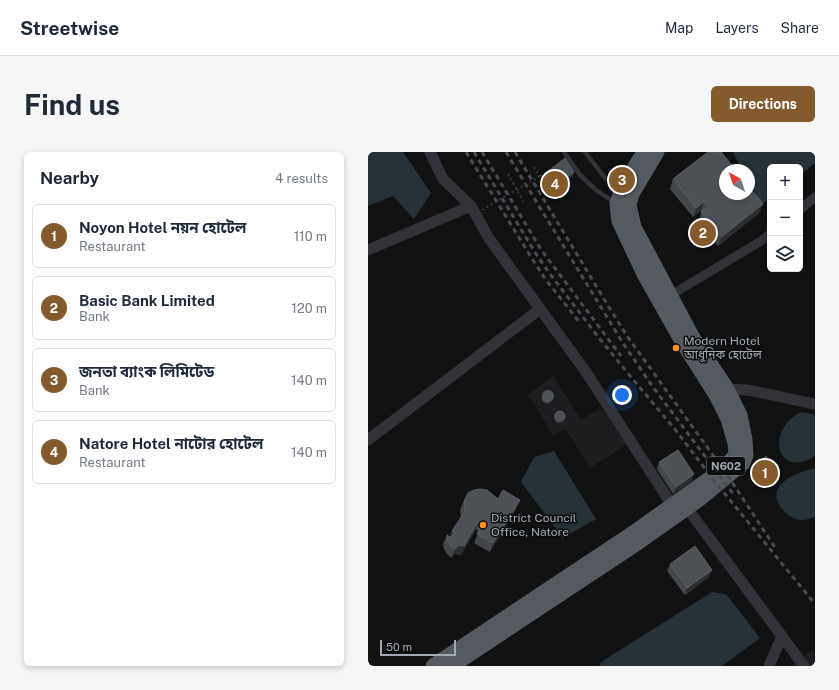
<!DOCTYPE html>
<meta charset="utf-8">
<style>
body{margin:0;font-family:"Public Sans","Noto Sans Bengali",sans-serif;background:#f6f6f7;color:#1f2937}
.controls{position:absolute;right:12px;top:12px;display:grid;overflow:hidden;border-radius:6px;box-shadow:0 2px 6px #0003}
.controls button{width:36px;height:36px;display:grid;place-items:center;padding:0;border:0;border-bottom:1px solid #e0e1e3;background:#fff;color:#1f2937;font:20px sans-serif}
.compass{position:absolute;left:351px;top:12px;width:36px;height:36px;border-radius:50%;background:#fff;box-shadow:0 2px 6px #0003;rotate:320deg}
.scale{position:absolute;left:12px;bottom:10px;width:76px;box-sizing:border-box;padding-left:4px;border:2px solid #a1a9b4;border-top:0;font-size:11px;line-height:14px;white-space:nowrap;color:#a1a9b4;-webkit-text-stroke:3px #0c0c0d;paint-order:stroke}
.you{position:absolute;left:254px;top:243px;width:14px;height:14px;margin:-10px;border:3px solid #fff;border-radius:50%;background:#1a73e8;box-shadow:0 0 0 6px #1a73e833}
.badge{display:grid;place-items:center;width:26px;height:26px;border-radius:50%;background:#84592b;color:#fff;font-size:13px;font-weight:700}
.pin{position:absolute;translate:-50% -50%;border:2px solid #fff;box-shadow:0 1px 4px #0006}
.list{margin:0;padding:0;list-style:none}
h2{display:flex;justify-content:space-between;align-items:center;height:52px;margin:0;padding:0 16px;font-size:17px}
h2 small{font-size:13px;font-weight:400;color:#747a83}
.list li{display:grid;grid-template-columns:26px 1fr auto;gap:12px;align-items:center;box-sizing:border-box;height:64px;margin:0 8px 8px;padding:0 8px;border:1px solid #e0e1e3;border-radius:6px}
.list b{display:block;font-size:15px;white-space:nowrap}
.list p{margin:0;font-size:13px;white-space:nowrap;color:#747a83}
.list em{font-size:13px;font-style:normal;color:#747a83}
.icon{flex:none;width:22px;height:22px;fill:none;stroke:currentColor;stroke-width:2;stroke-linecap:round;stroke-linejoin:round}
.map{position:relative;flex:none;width:447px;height:514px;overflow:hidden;border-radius:6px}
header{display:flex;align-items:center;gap:24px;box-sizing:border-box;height:56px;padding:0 20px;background:#fff;border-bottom:1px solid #e0e1e3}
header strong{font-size:19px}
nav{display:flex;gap:22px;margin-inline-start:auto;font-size:14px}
.intro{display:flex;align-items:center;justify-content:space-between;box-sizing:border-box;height:96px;padding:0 24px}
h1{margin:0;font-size:28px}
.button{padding:10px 18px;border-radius:6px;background:#84592b;color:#fff;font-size:14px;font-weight:700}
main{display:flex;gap:24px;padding:0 24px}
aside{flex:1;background:#fff;border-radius:6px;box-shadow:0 2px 6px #0003}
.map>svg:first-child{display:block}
.built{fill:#1d1d1f}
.water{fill:#263237}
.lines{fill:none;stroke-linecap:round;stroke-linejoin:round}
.path{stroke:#373a3f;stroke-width:2;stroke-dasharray:2 3;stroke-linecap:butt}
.service{stroke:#313338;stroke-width:4.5}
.minor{stroke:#313338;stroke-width:9}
.tertiary{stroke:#313338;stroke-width:11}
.trunk{stroke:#555a60;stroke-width:15}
.rail{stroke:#484b51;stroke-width:3;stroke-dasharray:5 4;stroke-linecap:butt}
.path-bridge{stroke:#373a3f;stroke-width:2;stroke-dasharray:2 3;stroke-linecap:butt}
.wall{fill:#43464a}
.shaded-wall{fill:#2b2d2f}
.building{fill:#4d5155;stroke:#5a5f64}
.poi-dot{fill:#ff931c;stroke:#0c0c0d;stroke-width:1.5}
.labels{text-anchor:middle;stroke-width:3;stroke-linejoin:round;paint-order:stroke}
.shield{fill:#0c0c0d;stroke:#747a82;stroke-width:1}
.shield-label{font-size:11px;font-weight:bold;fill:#a1a9b4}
.poi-label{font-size:12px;fill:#a1a9b4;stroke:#0c0c0d;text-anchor:start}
</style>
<header>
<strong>Streetwise</strong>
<nav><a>Map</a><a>Layers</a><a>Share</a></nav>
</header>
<div class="intro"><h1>Find us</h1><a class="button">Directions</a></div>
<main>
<aside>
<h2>Nearby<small>4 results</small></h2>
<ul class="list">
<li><span class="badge">1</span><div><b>Noyon Hotel নয়ন হোটেল</b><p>Restaurant</p></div><em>110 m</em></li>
<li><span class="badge">2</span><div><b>Basic Bank Limited</b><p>Bank</p></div><em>120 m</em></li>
<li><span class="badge">3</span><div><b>জনতা ব্যাংক লিমিটেড</b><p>Bank</p></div><em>140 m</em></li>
<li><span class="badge">4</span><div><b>Natore Hotel নাটোর হোটেল</b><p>Restaurant</p></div><em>140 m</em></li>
</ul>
</aside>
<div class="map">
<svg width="447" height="514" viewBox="0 0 447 514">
<rect width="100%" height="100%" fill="#111112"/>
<g class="built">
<path d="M 185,224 L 213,268 L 233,256 L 259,292 L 222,316 L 198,277 L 185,283 L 160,243 Z"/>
<path d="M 444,498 L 447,503 L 447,514 L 423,514 Z"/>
</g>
<g class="water">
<path d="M 0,0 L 35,0 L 63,41 L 46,67 L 25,44 L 0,54 Z"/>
<path d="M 365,0 L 447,0 L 447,11 L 432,23 L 432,15 L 402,15 L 402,46 L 393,53 L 381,31 L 381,18 L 374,18 Z"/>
<path d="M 433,260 L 444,262 L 447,264 L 447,304 C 409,328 396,279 433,260 Z"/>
<path d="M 186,299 L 228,367 L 195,386 L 153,330 L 166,305 Z"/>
<path d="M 447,316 L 447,365 C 443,366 436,369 432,368 C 420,367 403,349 410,337 C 417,324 434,320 447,316 Z"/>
<path d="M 344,440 L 358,442 L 392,486 L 354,514 L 231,514 L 233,510 Z"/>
</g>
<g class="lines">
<g class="path">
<path d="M 166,15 L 184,44"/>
<path d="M 140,22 L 155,49"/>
<path d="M 172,24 L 187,14"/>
</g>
<g class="service">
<path d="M 196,0 L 212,23 L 228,38 L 246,50"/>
<path d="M 217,0 L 237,26 L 251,36"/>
</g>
<g class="minor">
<path d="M 432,58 L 447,45"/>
<path d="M 298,146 L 393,89 L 402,82"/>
</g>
<g class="tertiary">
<path d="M 62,0 L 75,27 L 103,54 L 120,85 L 218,220 L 304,353"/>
<path d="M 0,98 L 103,54"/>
<path d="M 354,240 L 359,237 L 380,238 L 447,252"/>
<path d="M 0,288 L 172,157"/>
<path d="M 319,356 L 436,514"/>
<path d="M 401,514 L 414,484"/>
</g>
<g class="trunk">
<path d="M 65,514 L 265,381 L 355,317 L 366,305 L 368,301 L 367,291 L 360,267 L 348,243 L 315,191 L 276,122 L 251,69 L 249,52 L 253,38 L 276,0"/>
<path d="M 84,514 L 271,390 L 333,346 L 375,311 L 378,303 L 377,288 L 372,263 L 359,237 L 325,186 L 266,75 L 261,53 L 264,42 L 289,0"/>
</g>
<g class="rail">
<path d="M 98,0 L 163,105 L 178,128 L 213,172"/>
<path d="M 106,0 L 168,102 L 182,122 L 231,186 L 268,231 L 306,276 L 344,326 L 447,452"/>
<path d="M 114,0 L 174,99 L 253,204"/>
<path d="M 138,0 L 253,188 L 282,231 L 366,343"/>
<path d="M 147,0 L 239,152 L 259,184 L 360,324 L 408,397"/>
</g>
<path class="path-bridge" d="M 114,58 L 172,24"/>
</g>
<g class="wall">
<path d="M 206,20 L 205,24 L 185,40 L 177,25 L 178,21 Z"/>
<path d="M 305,27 L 391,61 L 350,94 L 330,69 L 334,60 L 333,59 L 325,65 L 302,37 Z"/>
<path d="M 176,240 L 184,248 L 182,251 L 179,252 L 174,249 L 174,246 Z"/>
<path d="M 188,260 L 197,266 L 195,271 L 191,271 L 188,270 L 186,265 Z"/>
<path d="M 291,310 L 324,329 L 305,342 L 289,317 Z"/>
<path d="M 388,313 L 409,320 L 408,324 L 397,332 L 386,317 Z"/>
<path d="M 130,347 L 148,357 L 122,400 L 106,391 L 111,379 L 108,377 L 93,403 L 87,402 L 83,406 L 79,402 L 76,397 L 75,392 L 79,383 L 82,385 L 84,379 L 93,365 L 92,358 L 96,349 Z"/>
<path d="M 302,412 L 341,425 L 317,443 L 299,419 Z"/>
</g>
<g class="shaded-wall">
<path d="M 206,20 L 205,24 L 185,40 L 187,35 Z"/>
<path d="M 336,50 L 333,59 L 325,65 L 328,56 Z"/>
<path d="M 395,52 L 391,61 L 350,94 L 353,85 Z"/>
<path d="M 185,246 L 182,251 L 179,252 L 180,250 Z"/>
<path d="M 198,263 L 195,271 L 191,271 L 192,269 Z"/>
<path d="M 409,320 L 408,324 L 397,332 L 398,328 Z"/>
<path d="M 326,322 L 324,329 L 305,342 L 308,335 Z"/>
<path d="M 152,348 L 148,357 L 122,400 L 125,391 Z"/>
<path d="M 111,368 L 108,377 L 93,403 L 87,402 L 83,406 L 87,397 Z"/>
<path d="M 344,418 L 341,425 L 317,443 L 319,436 Z"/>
</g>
<g class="building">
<path d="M 340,0 L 353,0 L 368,18 L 357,18 L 357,42 L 381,42 L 381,35 L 395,52 L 353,85 L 333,60 L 340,55 L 336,50 L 328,56 L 305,27 Z"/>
<path d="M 197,6 L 206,20 L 187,35 L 178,21 Z"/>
<circle cx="180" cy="244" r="5.5"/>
<circle cx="192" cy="264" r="5"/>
<path d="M 310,298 L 326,322 L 308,335 L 291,310 Z"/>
<path d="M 398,304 L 409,320 L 398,328 L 388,313 Z"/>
<path d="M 112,337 L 119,338 L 130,347 L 135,338 L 152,348 L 125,391 L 109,382 L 115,370 L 111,368 L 96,394 L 91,393 L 87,397 L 82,393 L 79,388 L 79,383 L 83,386 L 88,381 L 84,379 L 97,359 L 96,349 L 100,341 L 106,338 Z"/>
<path d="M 327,394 L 344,418 L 319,436 L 302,412 Z"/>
</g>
<g class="poi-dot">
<circle cx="308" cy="196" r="4"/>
<circle cx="115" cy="373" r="4"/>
</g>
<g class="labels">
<rect class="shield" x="339" y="305" width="38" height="18" rx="3"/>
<g class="shield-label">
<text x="358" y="318">N602</text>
</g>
<g class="poi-label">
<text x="316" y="193">Modern Hotel<tspan x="316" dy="14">আধুনিক হোটেল</tspan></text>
<text x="123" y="370">District Council<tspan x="123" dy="14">Office, Natore</tspan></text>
</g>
</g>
</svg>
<div class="controls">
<button>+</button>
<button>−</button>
<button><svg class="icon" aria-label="layers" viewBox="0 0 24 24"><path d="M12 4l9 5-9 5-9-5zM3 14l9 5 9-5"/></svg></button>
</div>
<svg class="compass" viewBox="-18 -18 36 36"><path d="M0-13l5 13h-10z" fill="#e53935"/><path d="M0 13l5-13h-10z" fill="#747a83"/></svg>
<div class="scale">50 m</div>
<div class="you"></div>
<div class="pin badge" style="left:397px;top:321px">1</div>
<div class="pin badge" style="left:335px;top:81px">2</div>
<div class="pin badge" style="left:254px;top:28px">3</div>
<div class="pin badge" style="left:187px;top:32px">4</div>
</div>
</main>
